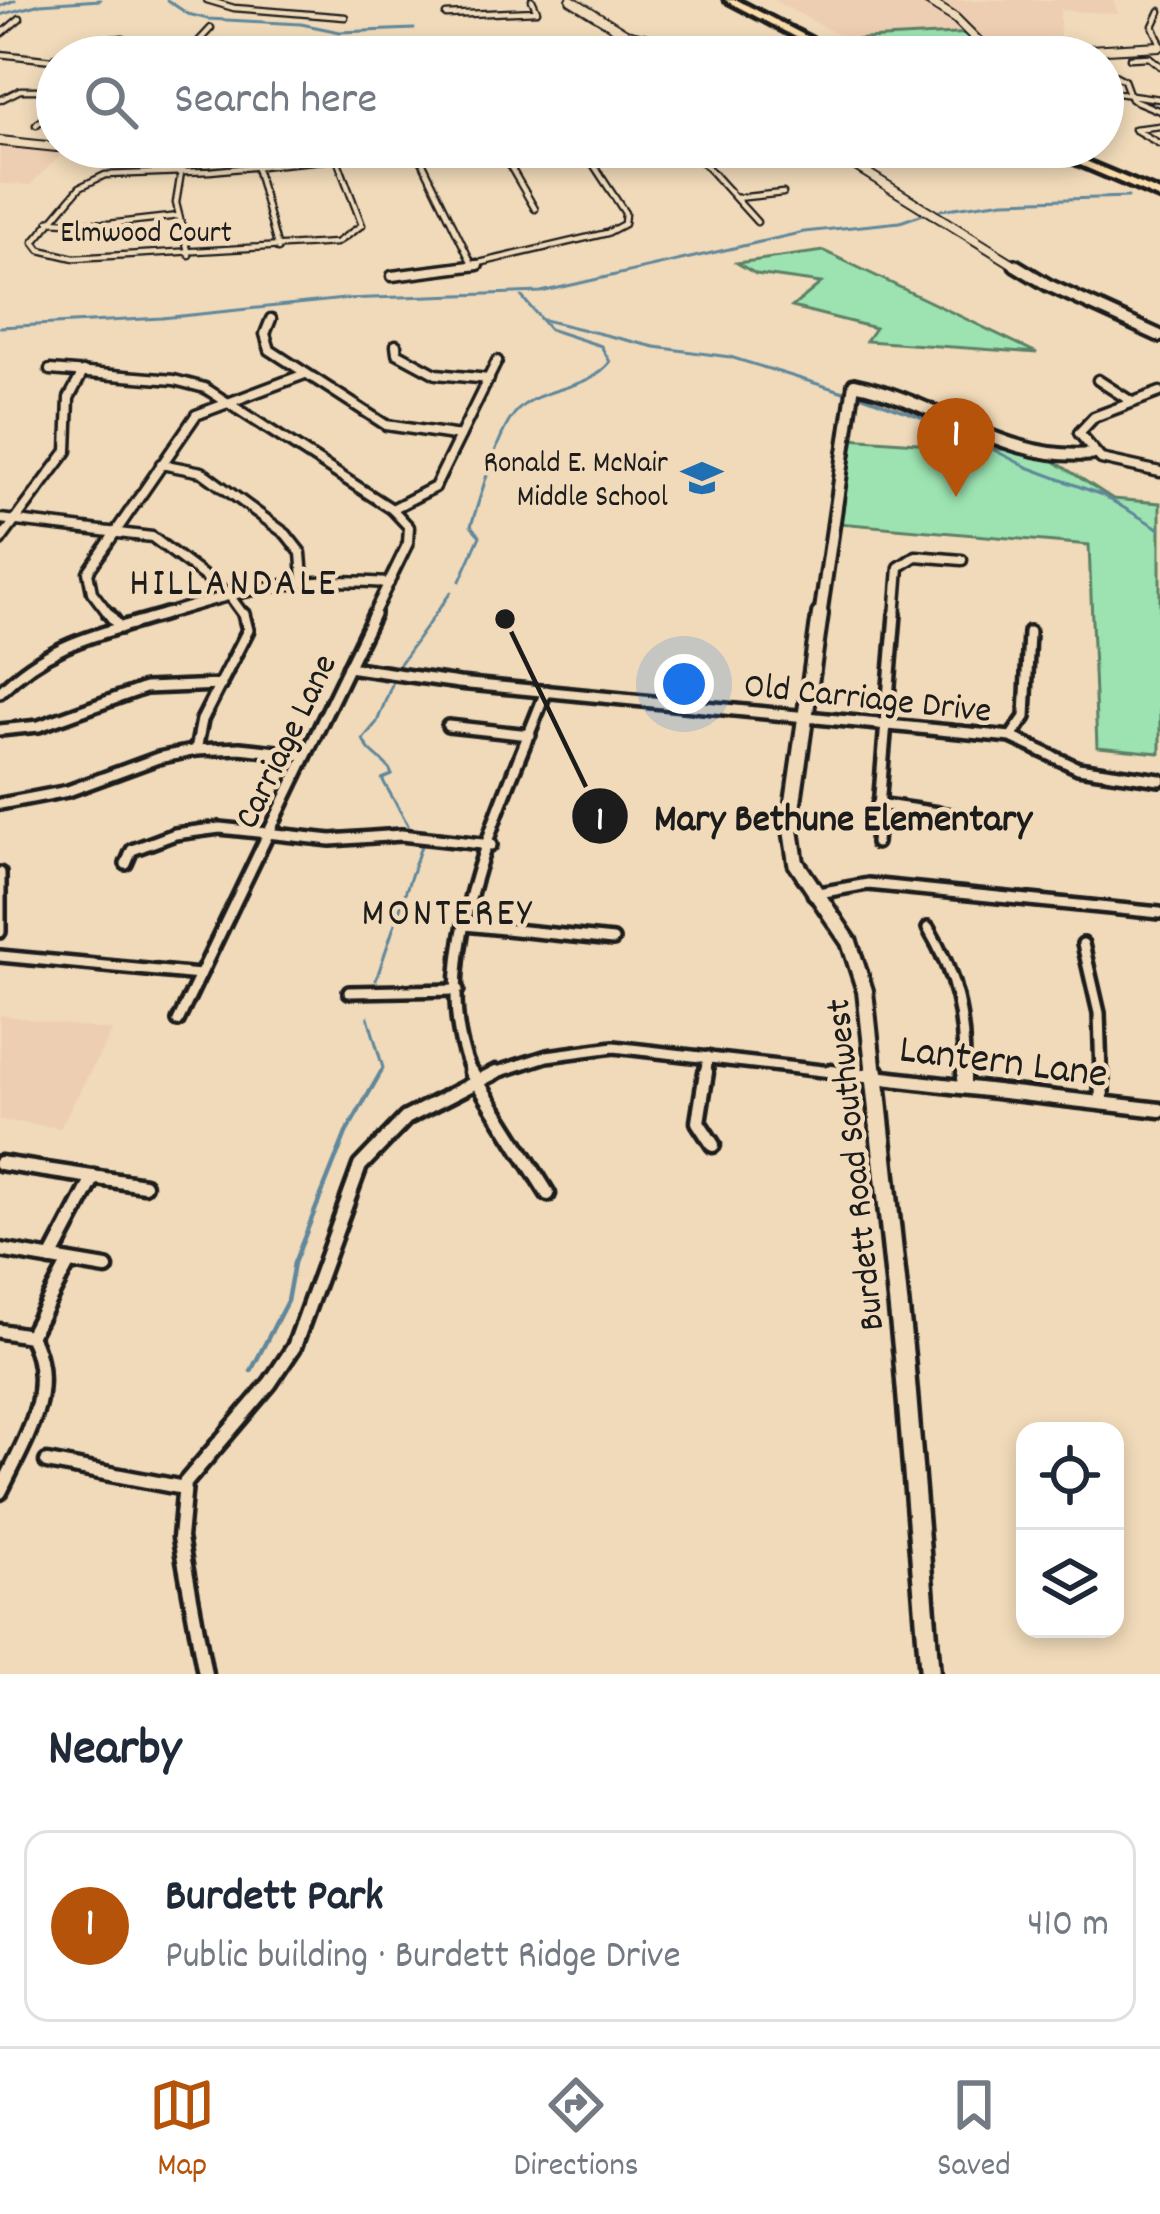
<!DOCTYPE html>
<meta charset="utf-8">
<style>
body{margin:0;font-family:Dekko,sans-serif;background:#f6f6f7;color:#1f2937}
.controls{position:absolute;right:36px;bottom:36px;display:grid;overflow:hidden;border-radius:24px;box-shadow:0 6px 18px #0003}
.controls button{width:108px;height:108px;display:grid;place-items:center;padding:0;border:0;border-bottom:3px solid #e0e1e3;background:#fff;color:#1f2937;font:60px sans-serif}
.you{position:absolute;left:684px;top:684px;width:42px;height:42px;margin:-30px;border:9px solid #fff;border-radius:50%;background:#1a73e8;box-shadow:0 0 0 18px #1a73e833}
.badge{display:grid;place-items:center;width:78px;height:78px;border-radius:50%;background:#b45309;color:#fff;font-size:39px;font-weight:700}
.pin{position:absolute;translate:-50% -99px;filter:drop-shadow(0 3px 6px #0008)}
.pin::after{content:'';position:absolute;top:63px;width:42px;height:36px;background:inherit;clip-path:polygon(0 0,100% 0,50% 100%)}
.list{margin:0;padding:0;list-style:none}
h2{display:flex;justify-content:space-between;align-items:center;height:156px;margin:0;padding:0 48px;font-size:51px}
h2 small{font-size:39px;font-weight:400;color:#747a83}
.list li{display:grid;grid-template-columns:78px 1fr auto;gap:36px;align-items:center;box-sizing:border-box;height:192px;margin:0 24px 24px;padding:0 24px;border:3px solid #e0e1e3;border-radius:24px}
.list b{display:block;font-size:45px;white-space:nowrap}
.list p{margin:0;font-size:39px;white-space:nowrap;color:#747a83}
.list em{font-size:39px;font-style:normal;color:#747a83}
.icon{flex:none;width:66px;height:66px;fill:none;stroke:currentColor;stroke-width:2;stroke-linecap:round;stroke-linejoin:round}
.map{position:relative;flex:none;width:1160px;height:1674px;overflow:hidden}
.search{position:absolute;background:#fff;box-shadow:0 6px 18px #0003;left:36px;right:36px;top:36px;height:132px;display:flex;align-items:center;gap:30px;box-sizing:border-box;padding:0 42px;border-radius:66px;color:#747a83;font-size:45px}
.sheet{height:372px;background:#fff}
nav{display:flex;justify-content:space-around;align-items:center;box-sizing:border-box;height:168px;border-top:3px solid #e0e1e3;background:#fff;font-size:33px;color:#747a83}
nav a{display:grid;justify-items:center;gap:6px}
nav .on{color:#b45309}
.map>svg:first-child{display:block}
.built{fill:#eeceb2}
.green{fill:#9ce3b1;stroke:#5c8066;stroke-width:3}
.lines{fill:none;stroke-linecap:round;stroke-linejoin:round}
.stream-far1{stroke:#60879b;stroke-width:3}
.stream{stroke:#60879b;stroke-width:4.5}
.street-far3-casing{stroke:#1c1c1c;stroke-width:9}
.street-far2-casing{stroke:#1c1c1c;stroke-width:15}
.street-far1-casing{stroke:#1c1c1c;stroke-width:18}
.street-casing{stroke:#1c1c1c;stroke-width:21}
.secondary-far3-casing{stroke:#1c1c1c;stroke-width:12}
.secondary-far2-casing{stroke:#1c1c1c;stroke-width:18}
.secondary-far1-casing{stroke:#1c1c1c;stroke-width:22}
.secondary-casing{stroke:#1c1c1c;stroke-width:27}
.highway-casing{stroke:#1c1c1c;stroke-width:9}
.street-far3{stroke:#f0dab9;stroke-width:4.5}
.street-far2{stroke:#f0dab9;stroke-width:8}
.street-far1{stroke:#f0dab9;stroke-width:9}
.street{stroke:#f0dab9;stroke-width:12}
.secondary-far3{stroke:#f0dab9;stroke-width:8}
.secondary-far2{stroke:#f0dab9;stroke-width:10}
.secondary-far1{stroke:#f0dab9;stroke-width:14}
.secondary{stroke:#f0dab9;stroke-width:18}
.highway{fill:#fbddab;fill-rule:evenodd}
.labels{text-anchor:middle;stroke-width:9;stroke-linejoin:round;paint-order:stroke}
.far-street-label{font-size:30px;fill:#1c1c1c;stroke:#f0dab9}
.far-poi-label{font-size:30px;fill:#1c1c1c;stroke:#f0dab9;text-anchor:end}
.street-label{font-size:36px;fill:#1c1c1c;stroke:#f0dab9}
.neighbourhood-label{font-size:39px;letter-spacing:3px;fill:#1c1c1c;stroke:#f0dab9}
.near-street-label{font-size:42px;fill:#1c1c1c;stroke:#f0dab9}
.leader{fill:none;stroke:#1c1c1c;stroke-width:4.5}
.callout-dot{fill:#1c1c1c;stroke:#f0dab9;stroke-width:4.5}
.mark-label{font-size:36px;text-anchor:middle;font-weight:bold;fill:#fff}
.callout-label{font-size:39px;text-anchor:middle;font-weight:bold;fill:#1c1c1c;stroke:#f0dab9;stroke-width:9;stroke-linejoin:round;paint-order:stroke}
</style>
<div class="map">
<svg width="1160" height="1674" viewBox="0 0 1160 1674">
<rect width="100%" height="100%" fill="#f0dab9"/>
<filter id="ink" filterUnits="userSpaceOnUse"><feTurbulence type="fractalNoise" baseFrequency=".00833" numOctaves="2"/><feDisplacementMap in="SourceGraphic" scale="24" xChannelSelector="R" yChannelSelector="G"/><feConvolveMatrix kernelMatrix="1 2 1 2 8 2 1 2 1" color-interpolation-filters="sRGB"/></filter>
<g filter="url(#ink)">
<g class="built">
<path d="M 774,0 L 1113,0 L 1118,14 L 1060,10 L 1060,55 L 985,55 L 973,33 L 847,40 Z"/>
<path d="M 0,143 L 68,148 L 30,185 L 0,184 Z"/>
<path d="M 0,1015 L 112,1031 L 60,1128 L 0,1120 Z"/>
</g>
<g class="green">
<path d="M 973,33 L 985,55 L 1003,57 L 885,57 L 847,40 Z"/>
<path d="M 824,251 L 1037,353 L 866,341 L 875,328 L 792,307 L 821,283 L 756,274 L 737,263 Z"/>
<path d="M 848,438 L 1040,452 L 1113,499 L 1160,503 L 1160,753 L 1097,747 L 1089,545 L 838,523 Z"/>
</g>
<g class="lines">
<g class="stream-far1">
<path d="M 167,0 L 188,14 L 208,19 L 301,24 L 340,32 L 414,29"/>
<path d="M 0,6 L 15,0"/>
<path d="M 0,15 L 40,4 L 100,0"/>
<path d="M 940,210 L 1004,201 L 1128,197"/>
<path d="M 544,320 L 655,347 L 730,357 L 847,393"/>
<path d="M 0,327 L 162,318 L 344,299 L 541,292 L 804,232 L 900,222 L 923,214"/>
<path d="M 860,395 L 951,428 L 1027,467 L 1102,495 L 1160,529"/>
<path d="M 460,581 L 480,536 L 471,526 L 474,516 C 483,490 498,429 518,410 C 544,385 586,392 610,362 L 601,346 L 549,329 L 522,297"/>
<path d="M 399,665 L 451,592"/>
<path d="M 394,679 L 377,722 L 363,739 C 369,756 388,760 392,775 L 382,779 L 408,825"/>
<path d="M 376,980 L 422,843"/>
<path d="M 368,1017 L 383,1068 L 379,1075"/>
</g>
<path class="stream" d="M 251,1371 L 287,1301 L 294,1263 L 346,1133 L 381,1072"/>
<g class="street-far3-casing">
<g id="street-far3">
<path d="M 207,0 L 234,8 L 345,17"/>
<path d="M 1160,11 L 1153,26 L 1160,42"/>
<path d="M 446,15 L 537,11 L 532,0"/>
<path d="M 0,35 L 20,18"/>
<path d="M 0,54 L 52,60"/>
<path d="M 184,57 L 211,28"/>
<path d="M 267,57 L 276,46"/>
<path d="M 356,57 L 383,50 L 514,57"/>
<path d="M 1130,58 L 1149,57 L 1160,66"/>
<path d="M 51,60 L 78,43 L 123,38"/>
<path d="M 1103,69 L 1124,80 L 1131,99 L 1160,111"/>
<path d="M 52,78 L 57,75"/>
<path d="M 1103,91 L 1160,99"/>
<path d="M 0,100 L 20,90 L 57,90"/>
<path d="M 36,125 L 57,105"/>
<path d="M 1160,126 L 1134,129 L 1160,144"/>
<path d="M 415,147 L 473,266"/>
<path d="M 499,147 L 535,209"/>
<path d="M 689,147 L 757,222"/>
<path d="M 184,154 L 176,203 L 189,255"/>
<path d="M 337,159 L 362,225 L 336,243 L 74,258 L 40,250 L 34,242 L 80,187 L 105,175 L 210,171 L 456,147"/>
<path d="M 256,167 L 278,249"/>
<path d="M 736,198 L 783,193"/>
<path d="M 49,221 L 108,224 L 179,216"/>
<path d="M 458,268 L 607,233 L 624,224 L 625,213 L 582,147"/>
</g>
</g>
<g class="street-far2-casing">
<g id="street-far2">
<path d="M 392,276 L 478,265"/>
<path d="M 271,319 L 265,334 L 270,350 L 386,425 L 460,436"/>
<path d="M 396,345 L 397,353 L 436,374 L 489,379"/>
<path d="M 50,370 L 174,380 L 205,388 L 392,509 L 409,527 L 408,543 L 372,617"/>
<path d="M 1098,380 L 1132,402"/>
<path d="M 1160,392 L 1094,417 L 1079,433 L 1101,459 L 1160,472"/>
<path d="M 161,464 L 202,472 L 286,534 L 301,553 L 303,579"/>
<path d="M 392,509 L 435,487 L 497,361"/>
<path d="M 0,519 L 152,537 L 229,595 L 245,617"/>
<path d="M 0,541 L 67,451 L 69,398 L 83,372"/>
<path d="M 111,617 L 92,592 L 88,572 L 196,415 L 305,374"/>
<path d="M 156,617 C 246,589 294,576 389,583"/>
<path d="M 895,617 L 899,567 L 916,556 L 962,560"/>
</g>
</g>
<g class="street-far1-casing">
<g id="street-far1">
<path d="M 109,614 L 120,628"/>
<path d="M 348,667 L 459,683 L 1011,737 L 1078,768 L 1160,780"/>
<path d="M 0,692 C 50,642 100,634 166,614"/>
<path d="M 448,726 L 530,735"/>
<path d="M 0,730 L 39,726 L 145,688 L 221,685"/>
<path d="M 1011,737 L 1025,717 L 1029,632"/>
<path d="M 196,750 L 202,720 L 248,630 L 244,614"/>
<path d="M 0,804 L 68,791 L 158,758 L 196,750 L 240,748 L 305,755"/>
<path d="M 878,804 L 964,817"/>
<path d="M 876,843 L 895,614"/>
<path d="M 126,864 L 132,850 L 175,834 L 220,828 L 331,840 L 401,835 L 491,845"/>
<path d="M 0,873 L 0,932"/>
<path d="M 813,894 L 868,884 L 1160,913"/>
<path d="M 465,925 L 613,940"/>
<path d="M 928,928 C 957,976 965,1019 964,1075"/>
<path d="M 1083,944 L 1099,1013 L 1101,1075"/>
<path d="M 0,956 L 200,975"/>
<path d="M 349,992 L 458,990"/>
<path d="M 178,1021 L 374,614"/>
<path d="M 473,1075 C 419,969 507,793 546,691"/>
<path d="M 488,1075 L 547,1056 L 614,1047 L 857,1075"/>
<path d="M 705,1075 L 708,1057"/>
</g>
</g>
<g class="street-casing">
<g id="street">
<path d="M 471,1072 L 548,1194"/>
<path d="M 706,1072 L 698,1122 L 713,1145"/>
<path d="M 831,1072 L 1160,1110"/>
<path d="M 1101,1072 L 1102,1102"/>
<path d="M 964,1086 L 964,1072"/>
<path d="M 0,1163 L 144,1185"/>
<path d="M 0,1250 L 106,1268"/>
<path d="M 51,1259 L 94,1177"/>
<path d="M 0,1331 L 30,1336 C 59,1390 24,1442 0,1492"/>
<path d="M 30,1336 L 69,1262"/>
<path d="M 47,1462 L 184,1488"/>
<path d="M 205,1674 L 180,1538 L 185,1483 L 270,1383 L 294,1347 L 360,1166 L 406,1118 L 496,1072"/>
</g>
</g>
<g class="secondary-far3-casing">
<g id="secondary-far3">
<path d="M 571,0 L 626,34 L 735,57"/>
<path d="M 926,0 L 955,18 L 992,55"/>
<path d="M 964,57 L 1160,46"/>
<path d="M 0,141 L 57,147"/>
<path d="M 61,147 L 168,154 L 267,147"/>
<path d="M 825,147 L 1020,268"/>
</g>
</g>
<g class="secondary-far2-casing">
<g id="secondary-far2">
<path d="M 1015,265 L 1048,285 L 1160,336"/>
<path d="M 820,617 L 854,384 C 938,401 1005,463 1094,454"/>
</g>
</g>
<g class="secondary-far1-casing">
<path id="secondary-far1" d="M 820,614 L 790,823 L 796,863 L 849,942 L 865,991 L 874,1075"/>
</g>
<g class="secondary-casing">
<path id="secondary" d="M 874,1072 L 904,1357 L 930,1674"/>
</g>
<g class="highway-casing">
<g id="highway">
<path d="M 725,0 L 737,0 L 846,57 L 834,57 Z"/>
<path d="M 1038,147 L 1052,147 L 1160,192 L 1160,199 Z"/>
</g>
</g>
<use href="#street-far3" class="street-far3"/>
<use href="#street-far2" class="street-far2"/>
<use href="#street-far1" class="street-far1"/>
<use href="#street" class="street"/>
<use href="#secondary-far3" class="secondary-far3"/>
<use href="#secondary-far2" class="secondary-far2"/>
<use href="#secondary-far1" class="secondary-far1"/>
<use href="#secondary" class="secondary"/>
<use href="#highway" class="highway"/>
</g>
</g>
<defs>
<g id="school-bare" transform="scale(3.24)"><path d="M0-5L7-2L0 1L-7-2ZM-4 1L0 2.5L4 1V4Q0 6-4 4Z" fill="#1f6fb2" stroke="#f0dab9" stroke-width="2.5" paint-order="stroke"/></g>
</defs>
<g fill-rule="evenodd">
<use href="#school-bare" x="702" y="478"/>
</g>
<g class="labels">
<g class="far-street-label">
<text x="146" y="241">Elmwood Court</text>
</g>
<g class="far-poi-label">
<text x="668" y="471">Ronald E. McNair<tspan x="668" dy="34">Middle School</tspan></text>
</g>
<g class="street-label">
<text transform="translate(868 695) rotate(6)" y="13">Old Carriage Drive</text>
<text transform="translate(283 740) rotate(-64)" y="13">Carriage Lane</text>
<text transform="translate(852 1165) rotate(-96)" y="13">Burdett Road Southwest</text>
</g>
<g class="neighbourhood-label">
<text x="234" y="594">HILLANDALE</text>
<text x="448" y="924">MONTEREY</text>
</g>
<g class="near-street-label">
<text transform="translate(1004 1058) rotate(7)" y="15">Lantern Lane</text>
</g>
</g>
<path class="leader" d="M505 619L600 816"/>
<g class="callout-dot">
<circle cx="505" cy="619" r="12"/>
<circle cx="600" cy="816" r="30"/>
</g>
<g class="mark-label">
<text x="600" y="829">1</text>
</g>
<g class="callout-label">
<text x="843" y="830">Mary Bethune Elementary</text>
</g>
</svg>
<div class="controls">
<button><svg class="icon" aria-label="locate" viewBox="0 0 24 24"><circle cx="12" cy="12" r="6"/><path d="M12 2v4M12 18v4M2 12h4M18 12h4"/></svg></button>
<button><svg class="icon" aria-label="layers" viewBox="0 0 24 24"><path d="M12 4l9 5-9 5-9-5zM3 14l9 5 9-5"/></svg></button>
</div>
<div class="you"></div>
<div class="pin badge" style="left:956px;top:497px">1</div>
<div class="search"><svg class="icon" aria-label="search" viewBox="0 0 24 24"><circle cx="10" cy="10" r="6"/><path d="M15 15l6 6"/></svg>Search here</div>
</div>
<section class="sheet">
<h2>Nearby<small></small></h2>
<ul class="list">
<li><span class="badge">1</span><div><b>Burdett Park</b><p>Public building · Burdett Ridge Drive</p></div><em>410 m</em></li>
</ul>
</section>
<nav>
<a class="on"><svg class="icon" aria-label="map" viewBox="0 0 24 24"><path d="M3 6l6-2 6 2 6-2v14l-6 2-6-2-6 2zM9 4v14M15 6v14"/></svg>Map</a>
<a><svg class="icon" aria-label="directions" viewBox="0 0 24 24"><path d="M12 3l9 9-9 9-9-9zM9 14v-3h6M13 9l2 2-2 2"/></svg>Directions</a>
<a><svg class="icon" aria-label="saved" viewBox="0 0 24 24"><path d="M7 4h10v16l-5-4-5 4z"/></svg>Saved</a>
</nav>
